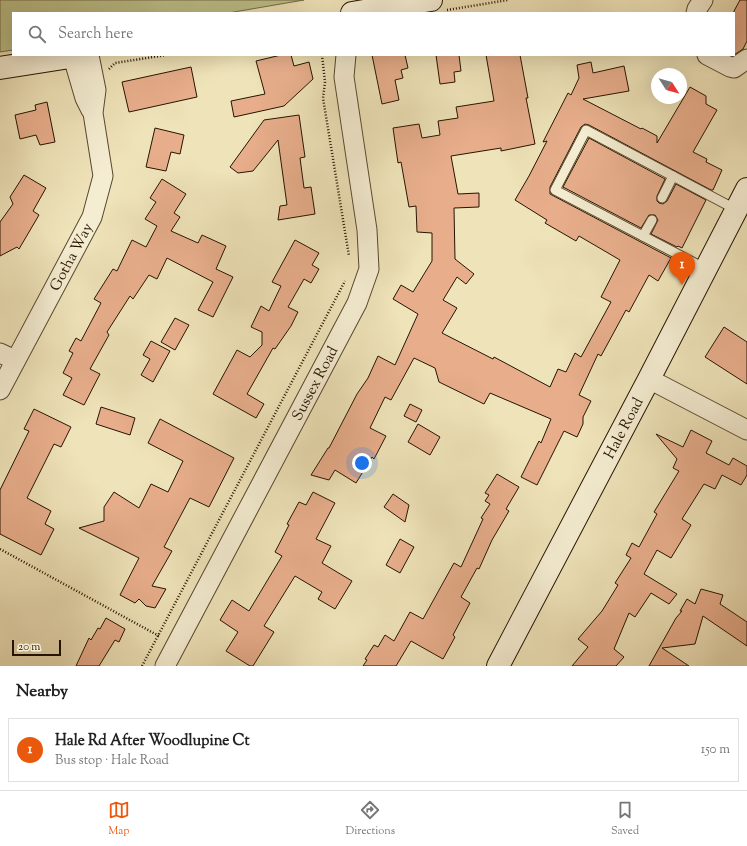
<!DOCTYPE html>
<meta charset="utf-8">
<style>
body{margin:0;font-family:"Sorts Mill Goudy",serif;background:#f2f2f2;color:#222}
.compass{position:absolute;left:651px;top:68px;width:36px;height:36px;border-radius:50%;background:#fff;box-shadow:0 4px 16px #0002;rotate:126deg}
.scale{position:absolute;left:12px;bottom:10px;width:49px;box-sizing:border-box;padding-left:4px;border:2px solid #261400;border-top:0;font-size:11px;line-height:14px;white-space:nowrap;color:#261400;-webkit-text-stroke:3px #f5edd2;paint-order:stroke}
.you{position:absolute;left:362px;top:463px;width:14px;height:14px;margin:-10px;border:3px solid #fff;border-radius:50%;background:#1a73e8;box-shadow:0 0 0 6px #1a73e833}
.badge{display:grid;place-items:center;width:26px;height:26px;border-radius:50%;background:#ea580c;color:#fff;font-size:13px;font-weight:700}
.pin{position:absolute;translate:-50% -33px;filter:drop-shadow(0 1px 2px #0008)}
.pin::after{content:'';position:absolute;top:21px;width:14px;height:12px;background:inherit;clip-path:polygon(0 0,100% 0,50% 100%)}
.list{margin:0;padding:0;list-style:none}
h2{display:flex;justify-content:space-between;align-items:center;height:52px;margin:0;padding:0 16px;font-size:17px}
h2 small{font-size:13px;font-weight:400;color:#767676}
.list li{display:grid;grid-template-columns:26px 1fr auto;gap:12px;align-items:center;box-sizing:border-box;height:64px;margin:0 8px 8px;padding:0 8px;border:1px solid #e0e0e0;border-radius:0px}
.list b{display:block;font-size:15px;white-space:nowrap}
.list p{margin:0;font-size:13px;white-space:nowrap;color:#767676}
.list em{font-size:13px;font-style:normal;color:#767676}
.icon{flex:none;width:22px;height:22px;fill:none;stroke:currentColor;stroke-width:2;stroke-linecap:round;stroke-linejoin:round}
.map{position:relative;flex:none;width:747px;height:666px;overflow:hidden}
.search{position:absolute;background:#fff;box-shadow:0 4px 16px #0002;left:12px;right:12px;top:12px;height:44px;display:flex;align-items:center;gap:10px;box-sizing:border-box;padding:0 14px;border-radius:0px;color:#767676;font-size:15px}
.sheet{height:124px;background:#fff}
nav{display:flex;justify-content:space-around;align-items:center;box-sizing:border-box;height:56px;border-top:1px solid #e0e0e0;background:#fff;font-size:11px;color:#767676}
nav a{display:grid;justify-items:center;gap:2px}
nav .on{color:#ea580c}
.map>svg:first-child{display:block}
.green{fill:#bec38c;stroke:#726c46}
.building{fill:#e8ae8c;stroke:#261400}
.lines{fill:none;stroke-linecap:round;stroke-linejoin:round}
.lane-casing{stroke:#58482e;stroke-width:11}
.street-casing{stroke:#58482e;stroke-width:21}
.secondary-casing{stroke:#261400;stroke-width:24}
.path{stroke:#261400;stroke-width:2.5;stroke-dasharray:1 2;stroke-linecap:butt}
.lane{stroke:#f5edd2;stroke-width:9}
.street{stroke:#f5edd2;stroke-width:19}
.secondary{stroke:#f5edd2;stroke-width:22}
.labels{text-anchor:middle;stroke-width:3;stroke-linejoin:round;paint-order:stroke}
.street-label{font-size:15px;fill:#261400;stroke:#f5edd2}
</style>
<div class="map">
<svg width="747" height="666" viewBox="0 0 747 666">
<rect width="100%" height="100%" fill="#efe3b9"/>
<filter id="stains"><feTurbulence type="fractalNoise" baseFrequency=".005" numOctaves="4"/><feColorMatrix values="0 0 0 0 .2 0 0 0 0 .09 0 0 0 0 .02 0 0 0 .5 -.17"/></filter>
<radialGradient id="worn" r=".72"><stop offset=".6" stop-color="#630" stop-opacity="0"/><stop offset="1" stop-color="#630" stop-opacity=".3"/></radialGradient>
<path class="green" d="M 0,0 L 304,0 L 228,13 L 13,13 L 13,50 L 0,52 Z"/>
<g class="building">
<path d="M 740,0 L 747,0 L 747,41 L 743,49 L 734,55 L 734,11 Z"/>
<path d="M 281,55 L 291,55 L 294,66 L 309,62 L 313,79 L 284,106 L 234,117 L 231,101 L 265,94 L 256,61 Z"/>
<path d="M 372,55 L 405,55 L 408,68 L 401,70 L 403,78 L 395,80 L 399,100 L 382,104 Z"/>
<path d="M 436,55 L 459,55 L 461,71 L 454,72 L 455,82 L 440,84 Z"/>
<path d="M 486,55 L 520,55 L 528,98 L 526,98 L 535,144 L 501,151 L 501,148 L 451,156 L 458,194 L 479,193 L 479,207 L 454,208 L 455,259 L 474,274 L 466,284 L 457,277 L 443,300 L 457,308 L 442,333 L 493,359 L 494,357 L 550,387 L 558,369 L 566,372 L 575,353 L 581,357 L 611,302 L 601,297 L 620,260 L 579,236 L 576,241 L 545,223 L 547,220 L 515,200 L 529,176 L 547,141 L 543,142 L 568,93 L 571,95 L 579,78 L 577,65 L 591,62 L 593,73 L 624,66 L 629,91 L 583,99 L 641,129 L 642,128 L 657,136 L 657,143 L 690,87 L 706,96 L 706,104 L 717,110 L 693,152 L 707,159 L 706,162 L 722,170 L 713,190 L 711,190 L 589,125 L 585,124 L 581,127 L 550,187 L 550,194 L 671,258 L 658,281 L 649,275 L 629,312 L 626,310 L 601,356 L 598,354 L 579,395 L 591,401 L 583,417 L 583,424 L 577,437 L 564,431 L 537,485 L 521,477 L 539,441 L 541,443 L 551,419 L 490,393 L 484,404 L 439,382 L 435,368 L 414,358 L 391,400 L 385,397 L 370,428 L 386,436 L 374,459 L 372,457 L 356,483 L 335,470 L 329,480 L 311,475 L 328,448 L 329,448 L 357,394 L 368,378 L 378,356 L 395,365 L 418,314 L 393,299 L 401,285 L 413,292 L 432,261 L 432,233 L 417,232 L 416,206 L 409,207 L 401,162 L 398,163 L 393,128 L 419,124 L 422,138 L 440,135 L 438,121 L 458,118 L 456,107 L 494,101 Z"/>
<path d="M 191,67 L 197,97 L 129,112 L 122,82 Z"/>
<path d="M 47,102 L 55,142 L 40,145 L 36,135 L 20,139 L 15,115 L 36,110 L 35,105 Z"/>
<path d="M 299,115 L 305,157 L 300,158 L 304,188 L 311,187 L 315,214 L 278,220 L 280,206 L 287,205 L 278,140 L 253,171 L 238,173 L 230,167 L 264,120 Z"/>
<path d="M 155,128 L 184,135 L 180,154 L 171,152 L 166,171 L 146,167 Z"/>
<path d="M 589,138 L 665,179 L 657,196 L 657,201 L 659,203 L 663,204 L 667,201 L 676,184 L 706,200 L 682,248 L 678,246 L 677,247 L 651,234 L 658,220 L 655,215 L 649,215 L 641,228 L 563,187 Z"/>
<path d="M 24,175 L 46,188 L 33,211 L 39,215 L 19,249 L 17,247 L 0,256 L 0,222 L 13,204 L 10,197 Z"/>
<path d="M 162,179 L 186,194 L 174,213 L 180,217 L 171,231 L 198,243 L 202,235 L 226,246 L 216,269 L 233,277 L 213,317 L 198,310 L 213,282 L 167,258 L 157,279 L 149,275 L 133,299 L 130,296 L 107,332 L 109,335 L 90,369 L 100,374 L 84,405 L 63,395 L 72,378 L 63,373 L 73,353 L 69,351 L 76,338 L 81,341 L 101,303 L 94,299 L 113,269 L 117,271 L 132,240 L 146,247 L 157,226 L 145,219 L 156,202 L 150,198 Z"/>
<path d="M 295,240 L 319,253 L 312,265 L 319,269 L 311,283 L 304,279 L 288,307 L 298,312 L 291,326 L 275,349 L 273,348 L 247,394 L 264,404 L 256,418 L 213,394 L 237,350 L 250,357 L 262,345 L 262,332 L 251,327 L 261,306 L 269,311 L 281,286 L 272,282 Z"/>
<path d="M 175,318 L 189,325 L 175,350 L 161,342 Z"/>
<path d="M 724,327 L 747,342 L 747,384 L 705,357 Z"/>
<path d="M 151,341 L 170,351 L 153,382 L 141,375 L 150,359 L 143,355 Z"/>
<path d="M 410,404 L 422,410 L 416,422 L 404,416 Z"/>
<path d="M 101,407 L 135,418 L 130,435 L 96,424 Z"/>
<path d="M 34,409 L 71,427 L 61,447 L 54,444 L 27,498 L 51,511 L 45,524 L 54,529 L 41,555 L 0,534 L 0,490 L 29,431 L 24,429 Z"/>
<path d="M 160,419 L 234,458 L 209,507 L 190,498 L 164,547 L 172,551 L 152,586 L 166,589 L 155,608 L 146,606 L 139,599 L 135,603 L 120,595 L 139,558 L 79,528 L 104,521 L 104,507 L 114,492 L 139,508 L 151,484 L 168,492 L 183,461 L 148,443 Z"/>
<path d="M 418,424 L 440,437 L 430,455 L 408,442 Z"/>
<path d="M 691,430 L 712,441 L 706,453 L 729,465 L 733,458 L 747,466 L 747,475 L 741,485 L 722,475 L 715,489 L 704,484 L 682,519 L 691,525 L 671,558 L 657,550 L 644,574 L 677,594 L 669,604 L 651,593 L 635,617 L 629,613 L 614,649 L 624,657 L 616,666 L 572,666 L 588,647 L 578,639 L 602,611 L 618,585 L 615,583 L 631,558 L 626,555 L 632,543 L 639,547 L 657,514 L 654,512 L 679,471 L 673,468 L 677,459 L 656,434 L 683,447 Z"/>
<path d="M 497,474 L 519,487 L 506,509 L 509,511 L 492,540 L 479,569 L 477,568 L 461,597 L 470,603 L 453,635 L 455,637 L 443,659 L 411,641 L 396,666 L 363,666 L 367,660 L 365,659 L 374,645 L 378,647 L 385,635 L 394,641 L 410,612 L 423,619 L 454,563 L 461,567 L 483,519 L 481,518 L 490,504 L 485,501 L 489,495 L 485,493 Z"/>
<path d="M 313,492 L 335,503 L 316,539 L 331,546 L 322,563 L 352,581 L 335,609 L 318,599 L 322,592 L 295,576 L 264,626 L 274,632 L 253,666 L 250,666 L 226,651 L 238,632 L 220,620 L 232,600 L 249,611 L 282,556 L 275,552 L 289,525 L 287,524 L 299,502 L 306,505 Z"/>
<path d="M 393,494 L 409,505 L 405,522 L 384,507 Z"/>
<path d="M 400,539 L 414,547 L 400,573 L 386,565 Z"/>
<path d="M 701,589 L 723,595 L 720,604 L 747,622 L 747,646 L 703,616 L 695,644 L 662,648 L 689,666 L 649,666 L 676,618 L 682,611 L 680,611 L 687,599 L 695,604 Z"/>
<path d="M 106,618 L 125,629 L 119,642 L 115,640 L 99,666 L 76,666 L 89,638 L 91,640 L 98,628 L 100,629 Z"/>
</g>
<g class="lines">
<g class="lane-casing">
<g id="lane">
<path d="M 662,198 L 673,176"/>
<path d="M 643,236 L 652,220"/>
<path d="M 706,269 L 555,190 L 586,130 L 737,210"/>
</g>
</g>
<g class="street-casing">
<g id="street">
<path d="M 696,13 L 697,9 L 703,0"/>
<path d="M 707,55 L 730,67 L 734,68 L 747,59"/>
<path d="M 73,57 L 85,98 L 91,110"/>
<path d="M 0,353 L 15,360"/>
<path d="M 649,379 L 747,430"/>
<path id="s1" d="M 0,390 L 92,217 L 103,176 L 93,113 L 96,90 L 89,55"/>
<path id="s2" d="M 165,666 L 357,303 L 369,269 L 367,230 L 344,77 L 346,55"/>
</g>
</g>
<g class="secondary-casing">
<g id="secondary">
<path d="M 352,13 L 431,0"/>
<path d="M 0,68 L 83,55"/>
<path id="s3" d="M 498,666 L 649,379 L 747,189"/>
</g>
</g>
<g class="path">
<path d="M 447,10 L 508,0"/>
<path d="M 322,55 L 325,82 L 323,98 L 349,256"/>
<path d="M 109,69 L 115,63 L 166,55"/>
<path d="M 0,549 L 159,636"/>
<path d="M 142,666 L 345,281"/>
</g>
<use href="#lane" class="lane"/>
<use href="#street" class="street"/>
<use href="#secondary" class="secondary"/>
</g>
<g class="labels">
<g class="street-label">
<text dy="5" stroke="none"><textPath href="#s1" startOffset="151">Gotha Way</textPath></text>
<text dy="5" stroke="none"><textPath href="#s2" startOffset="320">Sussex Road</textPath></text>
<text dy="5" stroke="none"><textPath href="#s3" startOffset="269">Hale Road</textPath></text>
</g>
</g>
<rect width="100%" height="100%" filter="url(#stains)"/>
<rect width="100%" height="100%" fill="url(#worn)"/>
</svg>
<svg class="compass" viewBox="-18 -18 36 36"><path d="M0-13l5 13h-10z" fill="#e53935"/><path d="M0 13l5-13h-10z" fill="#767676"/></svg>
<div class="scale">20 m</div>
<div class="you"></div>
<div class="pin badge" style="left:682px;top:285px">1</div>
<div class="search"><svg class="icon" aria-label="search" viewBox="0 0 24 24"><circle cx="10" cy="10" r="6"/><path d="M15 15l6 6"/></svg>Search here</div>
</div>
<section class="sheet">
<h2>Nearby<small></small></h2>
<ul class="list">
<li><span class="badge">1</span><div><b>Hale Rd After Woodlupine Ct</b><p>Bus stop · Hale Road</p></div><em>150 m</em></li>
</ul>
</section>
<nav>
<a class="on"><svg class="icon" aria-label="map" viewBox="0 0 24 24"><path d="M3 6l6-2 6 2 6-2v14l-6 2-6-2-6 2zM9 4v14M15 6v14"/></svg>Map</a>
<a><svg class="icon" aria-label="directions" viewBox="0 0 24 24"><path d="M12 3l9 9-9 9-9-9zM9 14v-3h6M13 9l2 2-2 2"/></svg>Directions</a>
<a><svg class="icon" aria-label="saved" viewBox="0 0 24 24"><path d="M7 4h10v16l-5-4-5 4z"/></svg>Saved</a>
</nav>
